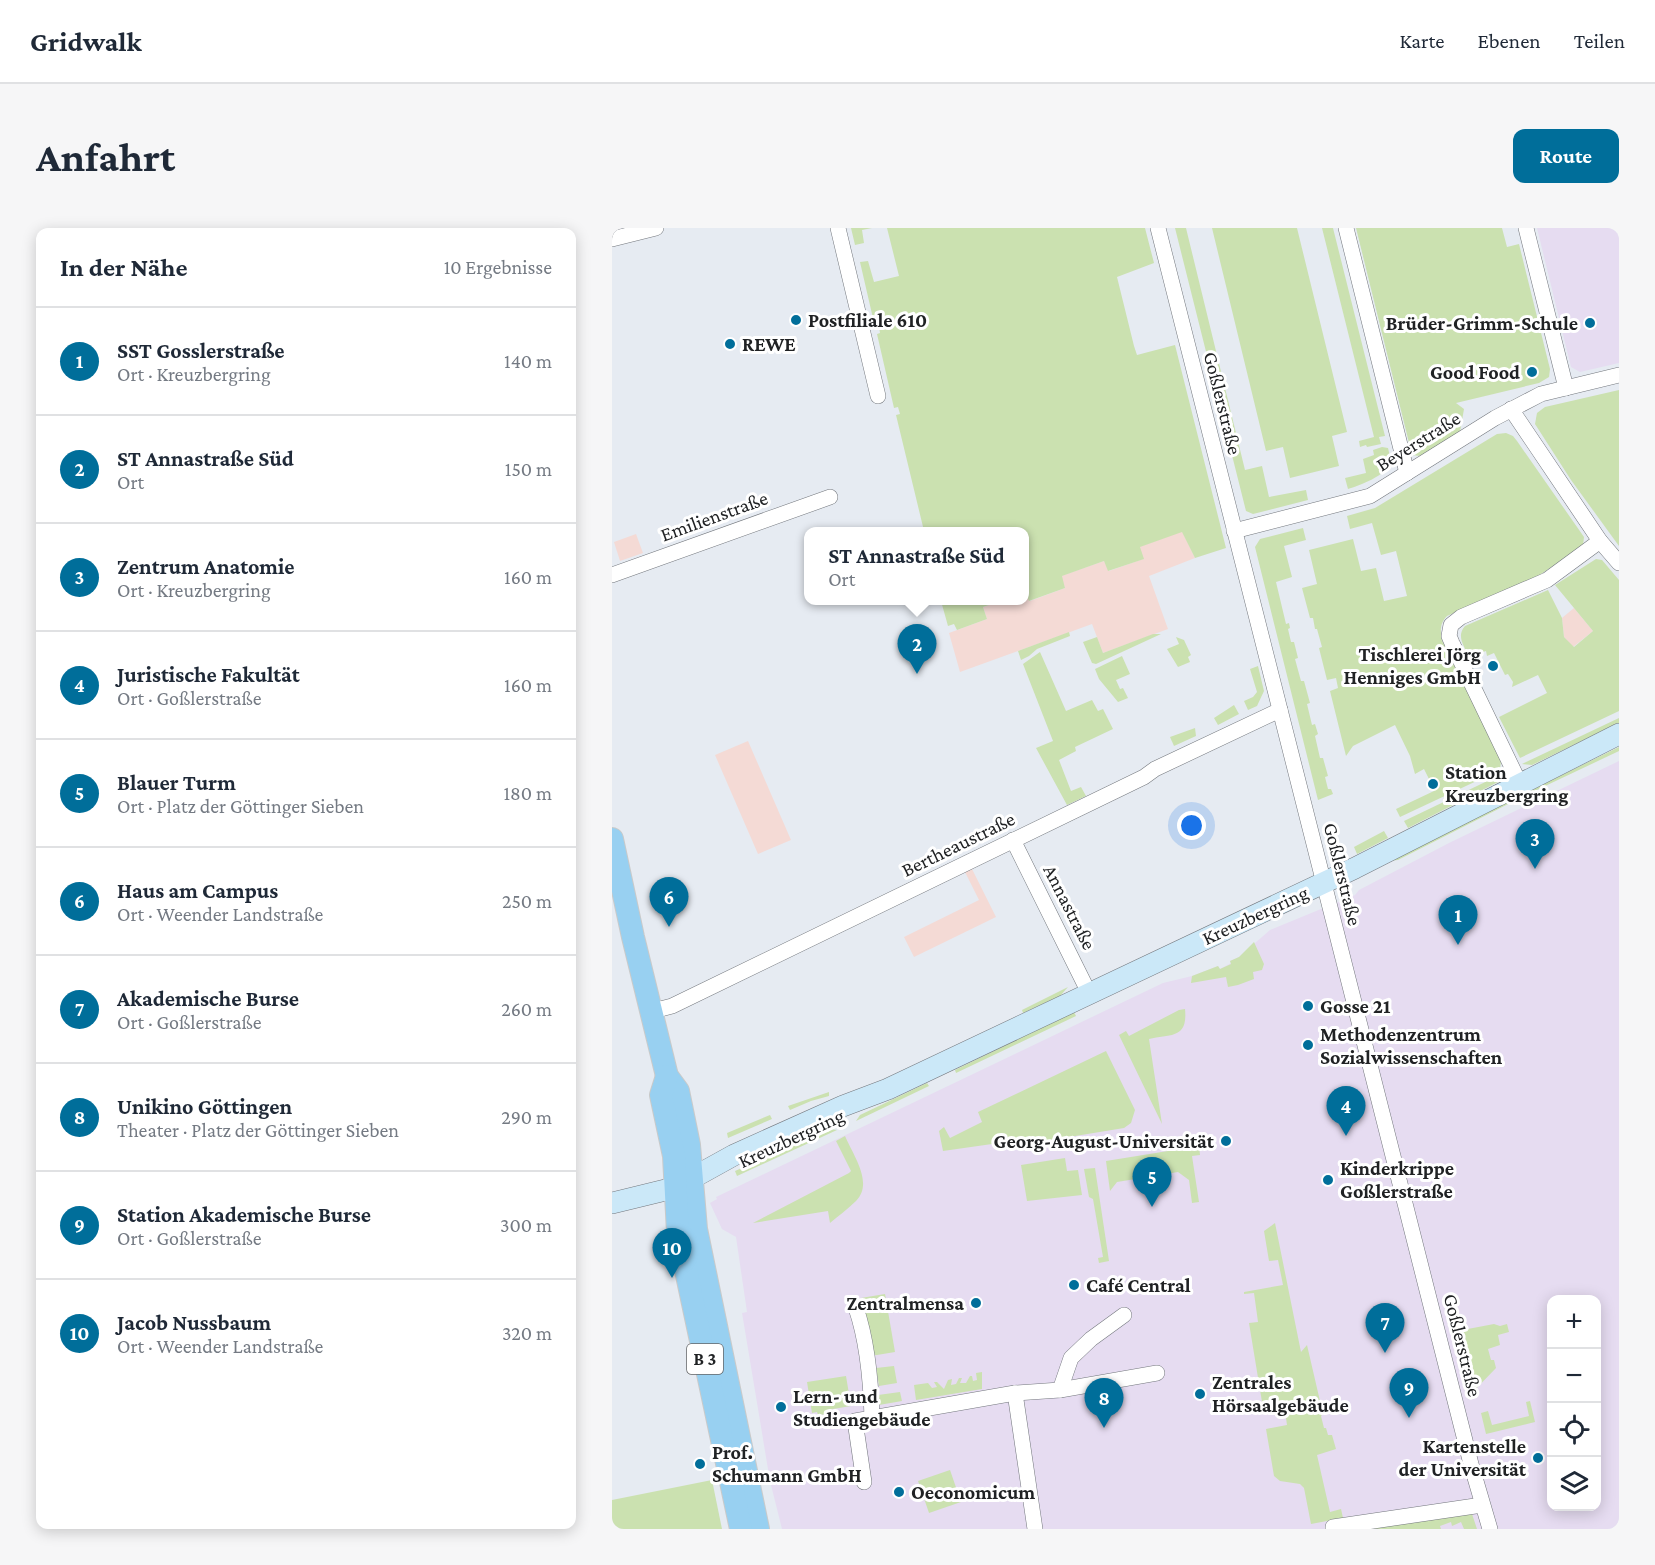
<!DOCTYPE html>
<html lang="de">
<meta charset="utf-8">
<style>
body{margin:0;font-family:"Crimson Pro",serif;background:#f6f6f7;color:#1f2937}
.controls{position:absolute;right:18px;bottom:18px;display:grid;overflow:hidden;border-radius:12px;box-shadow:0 3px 15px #0003}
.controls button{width:54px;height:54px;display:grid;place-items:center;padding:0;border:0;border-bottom:2px solid #e0e1e3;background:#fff;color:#1f2937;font:30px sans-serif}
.you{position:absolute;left:580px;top:598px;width:21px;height:21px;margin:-15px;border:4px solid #fff;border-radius:50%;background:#1a73e8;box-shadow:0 0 0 9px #1a73e833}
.badge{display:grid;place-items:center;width:39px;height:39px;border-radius:50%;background:#006e9a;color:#fff;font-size:20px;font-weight:700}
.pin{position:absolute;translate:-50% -50px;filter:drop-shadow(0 2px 3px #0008)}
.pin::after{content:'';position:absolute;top:32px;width:21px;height:18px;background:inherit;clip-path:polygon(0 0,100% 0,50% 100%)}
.popup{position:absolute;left:192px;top:299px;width:225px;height:78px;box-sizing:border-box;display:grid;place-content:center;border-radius:12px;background:#fff;filter:drop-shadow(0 2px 4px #0005);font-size:20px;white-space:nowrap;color:#747a83}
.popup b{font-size:22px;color:#1f2937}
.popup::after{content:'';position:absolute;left:50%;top:100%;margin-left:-12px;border:12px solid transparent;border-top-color:#fff}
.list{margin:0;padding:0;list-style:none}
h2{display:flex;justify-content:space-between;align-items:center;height:78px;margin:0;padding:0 24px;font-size:26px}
h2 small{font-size:20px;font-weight:400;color:#747a83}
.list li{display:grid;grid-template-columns:39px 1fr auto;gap:18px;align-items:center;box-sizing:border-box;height:108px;padding:0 24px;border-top:2px solid #e0e1e3}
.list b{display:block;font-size:22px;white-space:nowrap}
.list p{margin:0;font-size:20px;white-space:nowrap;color:#747a83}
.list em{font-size:20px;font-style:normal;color:#747a83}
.icon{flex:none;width:33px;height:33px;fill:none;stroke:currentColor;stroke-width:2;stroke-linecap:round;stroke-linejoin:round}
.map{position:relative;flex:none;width:1007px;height:1301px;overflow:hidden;border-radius:12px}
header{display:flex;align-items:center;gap:36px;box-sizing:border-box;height:84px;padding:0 30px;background:#fff;border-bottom:2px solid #e0e1e3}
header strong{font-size:28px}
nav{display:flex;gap:33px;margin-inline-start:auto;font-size:21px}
.intro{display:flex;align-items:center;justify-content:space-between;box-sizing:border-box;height:144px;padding:0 36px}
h1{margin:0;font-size:42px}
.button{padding:15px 27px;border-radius:12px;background:#006e9a;color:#fff;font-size:21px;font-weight:700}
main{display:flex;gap:36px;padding:0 36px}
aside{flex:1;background:#fff;border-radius:12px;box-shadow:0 3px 15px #0003}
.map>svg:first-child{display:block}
.industrial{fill:#f4dad5}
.education{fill:#e6dcf1;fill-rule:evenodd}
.green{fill:#cbe1b0}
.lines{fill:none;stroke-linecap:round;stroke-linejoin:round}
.street-casing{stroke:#73777d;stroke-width:16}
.secondary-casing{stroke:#73777d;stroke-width:22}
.primary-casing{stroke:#c9caca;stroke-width:24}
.street{stroke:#fff;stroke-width:15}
.secondary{stroke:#cbe8f8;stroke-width:21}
.primary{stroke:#98d0f1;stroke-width:22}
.poi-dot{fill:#006e9a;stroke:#fff;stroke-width:2}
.labels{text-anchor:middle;stroke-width:6;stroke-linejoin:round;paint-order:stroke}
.shield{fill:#fff;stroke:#636466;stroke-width:1.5}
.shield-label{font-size:18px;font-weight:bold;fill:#202224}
.poi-label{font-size:20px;font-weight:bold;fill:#202224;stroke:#fff;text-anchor:start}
.street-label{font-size:20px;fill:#202224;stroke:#fff}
</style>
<header>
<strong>Gridwalk</strong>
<nav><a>Karte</a><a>Ebenen</a><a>Teilen</a></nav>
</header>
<div class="intro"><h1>Anfahrt</h1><a class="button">Route</a></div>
<main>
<aside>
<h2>In der Nähe<small>10 Ergebnisse</small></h2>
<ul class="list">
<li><span class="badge">1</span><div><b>SST Gosslerstraße</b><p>Ort · Kreuzbergring</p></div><em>140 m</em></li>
<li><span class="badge">2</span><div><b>ST Annastraße Süd</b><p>Ort</p></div><em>150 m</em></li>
<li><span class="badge">3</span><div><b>Zentrum Anatomie</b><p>Ort · Kreuzbergring</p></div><em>160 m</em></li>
<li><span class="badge">4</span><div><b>Juristische Fakultät</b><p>Ort · Goßlerstraße</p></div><em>160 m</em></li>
<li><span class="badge">5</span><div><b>Blauer Turm</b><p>Ort · Platz der Göttinger Sieben</p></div><em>180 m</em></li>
<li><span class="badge">6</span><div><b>Haus am Campus</b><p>Ort · Weender Landstraße</p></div><em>250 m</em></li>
<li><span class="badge">7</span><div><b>Akademische Burse</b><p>Ort · Goßlerstraße</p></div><em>260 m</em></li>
<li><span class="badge">8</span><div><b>Unikino Göttingen</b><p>Theater · Platz der Göttinger Sieben</p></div><em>290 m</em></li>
<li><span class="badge">9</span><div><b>Station Akademische Burse</b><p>Ort · Goßlerstraße</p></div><em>300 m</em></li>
<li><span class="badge">10</span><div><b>Jacob Nussbaum</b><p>Ort · Weender Landstraße</p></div><em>320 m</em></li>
</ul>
</aside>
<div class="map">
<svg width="1007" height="1301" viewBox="0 0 1007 1301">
<rect width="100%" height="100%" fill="#e6ebf2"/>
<g class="industrial">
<path d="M 570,303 L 583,330 L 537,348 L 556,401 L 491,425 L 480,396 L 348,444 L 337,405 L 375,391 L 371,379 L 388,373 L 413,372 L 414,363 L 418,373 L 453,360 L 449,348 L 492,333 L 497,343 L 531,331 L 527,319 Z"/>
<path d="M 24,306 L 31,325 L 8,333 L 2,314 Z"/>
<path d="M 962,380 L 981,403 L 961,419 L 952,409 L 950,390 Z"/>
<path d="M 136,513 L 179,612 L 146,626 L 103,527 Z"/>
<path d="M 360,641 L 384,689 L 302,729 L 292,709 L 367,672 L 353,644 Z"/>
</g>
<g class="education">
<path d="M 925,0 L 1007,0 L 1007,135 L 968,144 L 959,139 Z"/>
<path d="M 1007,533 L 1007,1301 L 170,1301 L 158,1253 L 130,1085 L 135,1084 L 124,1009 L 110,1001 L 98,975 L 105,971 L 104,969 L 551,755 L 580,748 L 606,738 L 608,741 L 619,735 L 618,733 L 627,729 L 658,702 L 743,667 L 747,662 L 837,615 ZM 939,1072 L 984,1072 L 984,1278 L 939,1278 Z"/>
</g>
<g class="green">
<path d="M 239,0 L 260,0 L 250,2 L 252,15 L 243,17 Z"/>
<path d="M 275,0 L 533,0 L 542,35 L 505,49 L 522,118 L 525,127 L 563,117 L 614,320 L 583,330 L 570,304 L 528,319 L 532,331 L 496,343 L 492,333 L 450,348 L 453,360 L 417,373 L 413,363 L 413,304 L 312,303 L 284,187 L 288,186 L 286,179 L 282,180 L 265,106 L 268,105 L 267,99 L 263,99 L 248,34 L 256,33 L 262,54 L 287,48 Z"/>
<path d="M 563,0 L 574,0 L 633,242 L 650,238 L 657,269 L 694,262 L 696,272 L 641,286 L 634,283 Z"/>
<path d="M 600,0 L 685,0 L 735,204 L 720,208 L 727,238 L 678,250 L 671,219 L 654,223 Z"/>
<path d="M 710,0 L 721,0 L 773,208 L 767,209 L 769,216 L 755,219 L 754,217 L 748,219 L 747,213 L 762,209 Z"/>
<path d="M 744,0 L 890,0 L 895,19 L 907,16 L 938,141 L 937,149 L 927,155 L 844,175 L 852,181 L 848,204 L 808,228 L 800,227 Z"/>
<path d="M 1007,162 L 1007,318 L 959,252 L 923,196 L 925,185 L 933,179 Z"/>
<path d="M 894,205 L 901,208 L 905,213 L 972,309 L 971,318 L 926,348 L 835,388 C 828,395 828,402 830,412 L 889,533 L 888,542 L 788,589 L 784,581 L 822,563 L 826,559 L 821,550 L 817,551 L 812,541 L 803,546 L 798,528 L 783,497 L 741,518 L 734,528 L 718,463 L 726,460 L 724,450 L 715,452 L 707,420 L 710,419 L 705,401 L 703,401 L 701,390 L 698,390 L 690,360 L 705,356 L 697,322 L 741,311 L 749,343 L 764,340 L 772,373 L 795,368 L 784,323 L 769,327 L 760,295 L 738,301 L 735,288 L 763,280 L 885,206 Z"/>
<path d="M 770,219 L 776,220 C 777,225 779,230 778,235 C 775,247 747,258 736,261 L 733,250 L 754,245 L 751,231 L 762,227 L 761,222 Z"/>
<path d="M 691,300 L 694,312 L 672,318 L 680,349 L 664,354 L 674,396 L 677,395 L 678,400 L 676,401 L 679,414 L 682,414 L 686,430 L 683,431 L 689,453 L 692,453 L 698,475 L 695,476 L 700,497 L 703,496 L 706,506 L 703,508 L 708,530 L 711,530 L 716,548 L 713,549 L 716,561 L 719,561 L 721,566 L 706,572 L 643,319 L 648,311 Z"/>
<path d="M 984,331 L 990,332 L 1007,352 L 1007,483 L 908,530 L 887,489 L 935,465 L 926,447 L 900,459 L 901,454 L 896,446 L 893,447 L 882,425 L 875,428 L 874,423 L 857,429 C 852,418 844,408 853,398 L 936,362 L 950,390 L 952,409 L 962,419 L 981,403 L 943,357 Z"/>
<path d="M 329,373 L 329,372 L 388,373 L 371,379 L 375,391 L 345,402 L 342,396 L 336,398 Z"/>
<path d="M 457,404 L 458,408 L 425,421 L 417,428 L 409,432 L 406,423 Z"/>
<path d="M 541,406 L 549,406 L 484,436 L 480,435 L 471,414 L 485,409 L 491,425 Z"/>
<path d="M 564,409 L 572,412 L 579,427 L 576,429 L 578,434 L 566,439 L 555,421 L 567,416 Z"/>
<path d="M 428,424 L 454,483 L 480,472 L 486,483 L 491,481 L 501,501 L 463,519 L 464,523 L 447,532 L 459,563 L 469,559 L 474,568 L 455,577 L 424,520 L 441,513 L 411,436 Z"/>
<path d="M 510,428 L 518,446 L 504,452 L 508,461 L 511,460 L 516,470 L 506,474 L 487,451 L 483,441 Z"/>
<path d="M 646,438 L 652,463 L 645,478 L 636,482 L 632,473 L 641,469 L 645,464 L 638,441 Z"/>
<path d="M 622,477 L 627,486 L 606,497 L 602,490 Z"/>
<path d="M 1007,490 L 1007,495 L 920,537 L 910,536 Z"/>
<path d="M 583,500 L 584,508 L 562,518 L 558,509 Z"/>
<path d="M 1007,519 L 1007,523 L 908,570 L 786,632 L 775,633 Z"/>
<path d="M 892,545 L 886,554 L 796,600 L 792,593 Z"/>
<path d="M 772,603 L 776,610 L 745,626 L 742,619 Z"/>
<path d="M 642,714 L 652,736 L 650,742 L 641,744 L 642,751 L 626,757 L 616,759 L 614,749 L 579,755 L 580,748 L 606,738 L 608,741 L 619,736 L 618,733 L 627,729 Z"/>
<path d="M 456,759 L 448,768 L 411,785 L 410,782 Z"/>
<path d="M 573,781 C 576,811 559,806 537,811 L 550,896 L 507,807 L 514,803 L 517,808 L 567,782 Z"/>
<path d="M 462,784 L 464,788 L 344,845 L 343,842 Z"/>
<path d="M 494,823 L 523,882 L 519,895 L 512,900 L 402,918 L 401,913 L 331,923 L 327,903 L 332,899 L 338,910 L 370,894 L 366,884 Z"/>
<path d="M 315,855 L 317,858 L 244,893 L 248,887 Z"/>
<path d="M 217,864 L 217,868 L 199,873 L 178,882 L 176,878 Z"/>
<path d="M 158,887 L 160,891 L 116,910 L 115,905 Z"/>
<path d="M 216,901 L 225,902 L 125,948 L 123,943 Z"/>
<path d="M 233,908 C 241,927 262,955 244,973 C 236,981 226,988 218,995 L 216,983 L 141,995 L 237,945 L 239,943 L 224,913 Z"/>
<path d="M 587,918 L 588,927 L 580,928 L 587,974 L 580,975 L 577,952 L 566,944 L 505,954 L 498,963 L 494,933 Z"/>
<path d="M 453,930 L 455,943 L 466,942 L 470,967 L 415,973 L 409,937 Z"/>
<path d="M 483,940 L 497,1033 L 487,1035 L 486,1030 L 491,1029 L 481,971 L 477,969 L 472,941 Z"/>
<path d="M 663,995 L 689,1124 L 695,1117 L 711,1186 L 709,1188 L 712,1200 L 714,1200 L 716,1207 L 720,1207 L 724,1221 L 705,1227 L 718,1284 L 729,1281 L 731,1290 L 699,1296 L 692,1260 L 688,1256 L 668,1253 L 662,1248 L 654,1201 L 675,1197 L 672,1176 L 651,1180 L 637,1095 L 646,1094 L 642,1065 L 632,1066 L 632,1064 L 671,1057 L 666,1032 L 657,1033 L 652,1003 Z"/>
<path d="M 273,1066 L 283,1124 L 259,1128 L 249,1070 Z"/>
<path d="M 882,1096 L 888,1098 L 895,1096 L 897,1104 L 886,1107 L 888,1117 L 876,1121 L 879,1132 L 882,1132 L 884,1140 L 856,1169 L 840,1104 Z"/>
<path d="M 282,1138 L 285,1155 L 267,1158 L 264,1140 Z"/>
<path d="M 370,1144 L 370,1161 L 304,1172 L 302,1157 L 316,1155 L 320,1160 L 325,1159 L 322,1154 L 325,1154 L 332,1161 L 336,1152 L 340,1151 L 339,1157 L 344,1156 L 347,1150 L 350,1150 L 348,1155 L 354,1155 L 358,1148 L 360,1148 L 361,1153 L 365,1152 L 364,1145 Z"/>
<path d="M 234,1148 L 239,1178 L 215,1182 L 216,1186 L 206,1187 L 205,1184 L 200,1185 L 195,1154 Z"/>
<path d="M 288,1164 L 290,1173 L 267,1177 L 266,1167 Z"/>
<path d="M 918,1173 L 923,1194 L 874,1206 L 869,1185 L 876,1183 L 880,1197 L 917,1188 L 914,1174 Z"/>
<path d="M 338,1242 L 349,1274 L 317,1285 L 306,1253 Z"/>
<path d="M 100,1252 L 110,1301 L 0,1301 L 0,1272 Z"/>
<path d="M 859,1283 L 865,1301 L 852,1301 L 849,1294 L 840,1298 L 839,1294 L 828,1298 L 829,1301 L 745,1301 Z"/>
</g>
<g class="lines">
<g class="street-casing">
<g id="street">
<path d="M 226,0 L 266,168"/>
<path d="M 546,0 L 859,1236 L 878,1301"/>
<path d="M 734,0 L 795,245"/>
<path d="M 914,0 L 954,160"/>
<path d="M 0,11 L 44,0"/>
<path d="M 899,181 L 988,313 L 1007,335"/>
<path d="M 622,303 L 758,268 L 883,190 L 929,166 L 1007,147"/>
<path d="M 0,347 L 218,269"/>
<path d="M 908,556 L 840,415 L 837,408 L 839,397 L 849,389 L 935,352 L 988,313"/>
<path d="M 401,612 L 477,765"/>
<path d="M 41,783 L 60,778 L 532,549 L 543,541 L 668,482"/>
<path d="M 244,1080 C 256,1115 259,1154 260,1190 L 243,1193 L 252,1254"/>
<path d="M 448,1162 L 459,1130 L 479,1111 L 512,1087"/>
<path d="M 403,1165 L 423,1301"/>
<path d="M 260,1190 L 403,1165 L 448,1162 L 545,1145"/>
<path d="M 721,1301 L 721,1299 L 870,1277"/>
</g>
</g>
<g class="secondary-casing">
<g id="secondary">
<path d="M 66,958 L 122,927 L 231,878 L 276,861 L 743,640 L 1007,506"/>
<path d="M 0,975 L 78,956"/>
</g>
</g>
<g class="primary-casing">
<g id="primary">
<path d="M 0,611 L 21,709 L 55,848 L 66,863 L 77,917 L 84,1001 L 146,1301"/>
<path d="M 55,848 L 49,867 L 62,928 L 66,1005 L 129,1301"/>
</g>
</g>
<use href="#street" class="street"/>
<use href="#secondary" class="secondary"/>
<use href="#primary" class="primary"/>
</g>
<g class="poi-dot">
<circle cx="184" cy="92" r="6"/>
<circle cx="978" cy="95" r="6"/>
<circle cx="118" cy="116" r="6"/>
<circle cx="920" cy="144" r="6"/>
<circle cx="881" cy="438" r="6"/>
<circle cx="821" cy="556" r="6"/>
<circle cx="696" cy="778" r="6"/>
<circle cx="696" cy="817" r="6"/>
<circle cx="614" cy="913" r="6"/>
<circle cx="716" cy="952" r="6"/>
<circle cx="462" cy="1057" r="6"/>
<circle cx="364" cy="1075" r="6"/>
<circle cx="588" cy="1166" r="6"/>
<circle cx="169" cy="1179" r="6"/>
<circle cx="926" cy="1230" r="6"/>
<circle cx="88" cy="1236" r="6"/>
<circle cx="287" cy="1264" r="6"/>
</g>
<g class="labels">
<rect class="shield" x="75" y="1116" width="36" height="30" rx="4.5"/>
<g class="shield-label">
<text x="93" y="1137">B 3</text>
</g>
<g class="poi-label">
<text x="196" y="99">Postfiliale 610</text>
<text x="966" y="102" text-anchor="end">Brüder-Grimm-Schule</text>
<text x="130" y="123">REWE</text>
<text x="908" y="151" text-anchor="end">Good Food</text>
<text x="869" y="433" text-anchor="end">Tischlerei Jörg<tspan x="869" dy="23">Henniges GmbH</tspan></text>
<text x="833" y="551">Station<tspan x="833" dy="23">Kreuzbergring</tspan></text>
<text x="708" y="785">Gosse 21</text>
<text x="708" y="813">Methodenzentrum<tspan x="708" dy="23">Sozialwissenschaften</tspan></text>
<text x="602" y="920" text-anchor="end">Georg-August-Universität</text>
<text x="728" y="947">Kinderkrippe<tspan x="728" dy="23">Goßlerstraße</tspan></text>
<text x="474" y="1064">Café Central</text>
<text x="352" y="1082" text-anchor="end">Zentralmensa</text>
<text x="600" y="1161">Zentrales<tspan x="600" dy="23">Hörsaalgebäude</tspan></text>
<text x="181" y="1175">Lern- und<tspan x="181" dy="23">Studiengebäude</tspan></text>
<text x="914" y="1225" text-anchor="end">Kartenstelle<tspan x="914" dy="23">der Universität</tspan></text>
<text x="100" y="1231">Prof.<tspan x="100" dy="23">Schumann GmbH</tspan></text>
<text x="299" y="1271">Oeconomicum</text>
</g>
<g class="street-label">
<text transform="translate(611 175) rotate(76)" y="7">Goßlerstraße</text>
<text transform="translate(806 213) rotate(-32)" y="7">Beyerstraße</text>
<text transform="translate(102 288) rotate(-20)" y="7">Emilienstraße</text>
<text transform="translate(346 616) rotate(-26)" y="7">Bertheaustraße</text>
<text transform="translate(731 646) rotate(76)" y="7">Goßlerstraße</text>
<text transform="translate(458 679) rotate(63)" y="7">Annastraße</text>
<text transform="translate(643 687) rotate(-25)" y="7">Kreuzbergring</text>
<text transform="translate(179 910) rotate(-25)" y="7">Kreuzbergring</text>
<text transform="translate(851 1117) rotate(76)" y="7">Goßlerstraße</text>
</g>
</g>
</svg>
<div class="controls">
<button>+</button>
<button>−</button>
<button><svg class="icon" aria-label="locate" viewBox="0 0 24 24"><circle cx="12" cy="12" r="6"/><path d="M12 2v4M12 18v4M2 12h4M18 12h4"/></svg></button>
<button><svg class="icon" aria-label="layers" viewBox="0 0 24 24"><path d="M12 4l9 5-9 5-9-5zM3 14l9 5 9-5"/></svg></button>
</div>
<div class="you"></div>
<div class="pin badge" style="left:846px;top:717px">1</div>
<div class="pin badge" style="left:305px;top:446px">2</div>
<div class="popup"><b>ST Annastraße Süd</b>Ort</div>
<div class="pin badge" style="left:923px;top:641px">3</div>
<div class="pin badge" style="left:734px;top:908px">4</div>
<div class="pin badge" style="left:540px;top:979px">5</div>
<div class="pin badge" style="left:57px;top:699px">6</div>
<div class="pin badge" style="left:773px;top:1125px">7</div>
<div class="pin badge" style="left:492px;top:1200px">8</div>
<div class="pin badge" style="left:797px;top:1190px">9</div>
<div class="pin badge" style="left:60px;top:1050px">10</div>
</div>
</main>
